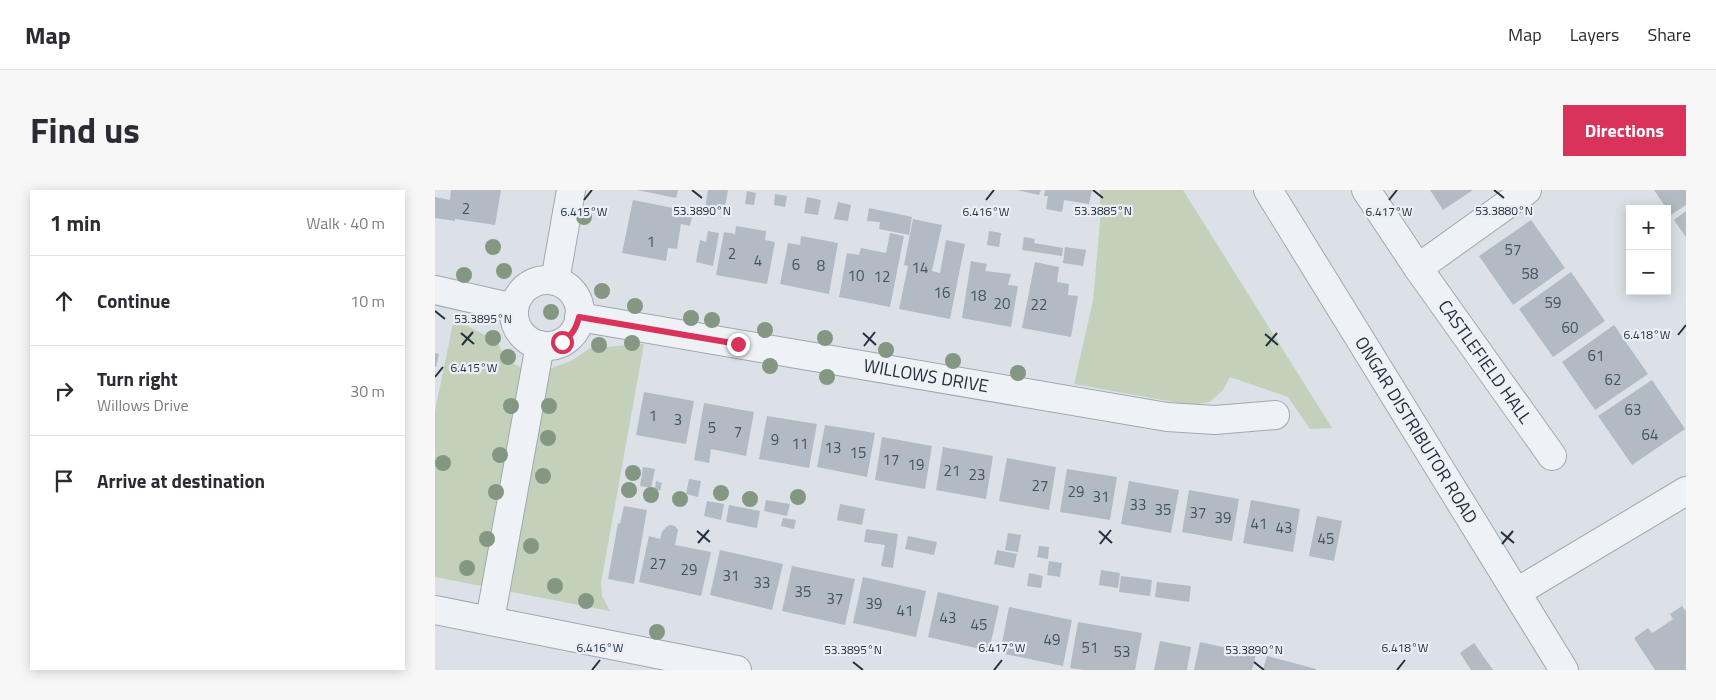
<!DOCTYPE html>
<meta charset="utf-8">
<style>
body{margin:0;font-family:"Titillium Web",sans-serif;background:#f7f7f7;color:#2b2b33}
.controls{position:absolute;right:15px;top:15px;display:grid;overflow:hidden;border-radius:0px;box-shadow:0 2px 12px #0003}
.controls button{width:45px;height:45px;display:grid;place-items:center;padding:0;border:0;border-bottom:1px solid #e1e1e2;background:#fff;color:#2b2b33;font:25px sans-serif}
.stop{position:absolute;width:15px;height:15px;margin:-11px;border:4px solid #d9335b;border-radius:50%;background:#fff}
.stop.end{background:#d9335b;border-color:#fff;box-shadow:0 1px 5px #0008}
.list{margin:0;padding:0;list-style:none}
h2{display:flex;justify-content:space-between;align-items:center;height:65px;margin:0;padding:0 20px;font-size:21px}
h2 small{font-size:16px;font-weight:400;color:#7c7c81}
.list li{display:grid;grid-template-columns:32px 1fr auto;gap:15px;align-items:center;box-sizing:border-box;height:90px;padding:0 20px;border-top:1px solid #e1e1e2}
.list b{display:block;font-size:19px;white-space:nowrap}
.list p{margin:0;font-size:16px;white-space:nowrap;color:#7c7c81}
.list em{font-size:16px;font-style:normal;color:#7c7c81}
.icon{flex:none;width:28px;height:28px;fill:none;stroke:currentColor;stroke-width:2;stroke-linecap:round;stroke-linejoin:round}
.map{position:relative;flex:none;width:1251px;height:480px;overflow:hidden;border-radius:0px}
header{display:flex;align-items:center;gap:30px;box-sizing:border-box;height:70px;padding:0 25px;background:#fff;border-bottom:1px solid #e1e1e2}
header strong{font-size:24px}
nav{display:flex;gap:28px;margin-inline-start:auto;font-size:18px}
.intro{display:flex;align-items:center;justify-content:space-between;box-sizing:border-box;height:120px;padding:0 30px}
h1{margin:0;font-size:35px}
.button{padding:12px 22px;border-radius:0px;background:#d9335b;color:#fff;font-size:18px;font-weight:700}
main{display:flex;gap:30px;padding:0 30px}
aside{flex:1;background:#fff;border-radius:0px;box-shadow:0 2px 12px #0003}
.map>svg:first-child{display:block}
.green{fill:#c3d1bb}
.building{fill:#b2bac4}
.lines{fill:none;stroke-linecap:round;stroke-linejoin:round}
.minor-casing{stroke:#a0a8b1;stroke-width:30}
.minor{stroke:#eef1f5;stroke-width:28}
.tree{fill:#849782}
.route{stroke:#d9335b;stroke-width:6}
.ticks{fill:none;stroke:#24303e;stroke-width:2}
.labels{text-anchor:middle;stroke-width:4.5;stroke-linejoin:round;paint-order:stroke}
.number-label{font-size:15px;fill:#485260}
.street-label{font-size:18px;fill:#24303e;stroke:#eaeff5}
.ticks-label{font-size:12px;text-anchor:middle;fill:#24303e;stroke:#eaeff5;stroke-width:4.5;stroke-linejoin:round;paint-order:stroke}
</style>
<header>
<strong>Map</strong>
<nav><a>Map</a><a>Layers</a><a>Share</a></nav>
</header>
<div class="intro"><h1>Find us</h1><a class="button">Directions</a></div>
<main>
<aside>
<h2>1 min<small>Walk · 40 m</small></h2>
<ul class="list">
<li><svg class="icon" aria-label="ahead" viewBox="0 0 24 24"><path d="M12 20V5M6 11l6-6 6 6"/></svg><div><b>Continue</b></div><em>10 m</em></li>
<li><svg class="icon" aria-label="right" viewBox="0 0 24 24"><path d="M7 20v-9h11M14 6l5 5-5 5"/></svg><div><b>Turn right</b><p>Willows Drive</p></div><em>30 m</em></li>
<li><svg class="icon" aria-label="arrive" viewBox="0 0 24 24"><path d="M6 21V4h12l-3 4 3 4H6"/></svg><div><b>Arrive at destination</b></div></li>
</ul>
</aside>
<div class="map">
<svg width="1251" height="480" viewBox="0 0 1251 480">
<rect width="100%" height="100%" fill="#dbe1e7"/>
<g class="green">
<path d="M 665,0 L 748,0 L 897,238 L 875,239 L 853,207 L 795,187 L 788,200 L 775,212 L 755,215 L 639,194 L 658,111 L 665,32 Z"/>
<path d="M 19,129 L 63,152 L 69,169 L 89,179 L 111,180 L 136,171 L 155,158 L 209,154 L 166,393 L 167,406 L 175,421 L 0,387 L 0,221 Z"/>
</g>
<g class="building">
<path d="M 16,0 L 66,0 L 60,35 L 20,29 L 20,31 L 0,28 L 0,7 L 15,10 Z"/>
<path d="M 202,0 L 243,0 L 241,8 Z"/>
<path d="M 273,0 L 293,0 L 289,23 L 270,19 Z"/>
<path d="M 582,0 L 606,0 L 604,5 Z"/>
<path d="M 610,0 L 657,0 L 654,14 L 629,10 L 627,22 L 611,19 L 613,6 L 609,6 Z"/>
<path d="M 995,0 L 1038,0 L 1008,20 Z"/>
<path d="M 1219,0 L 1251,0 L 1251,15 L 1236,25 Z"/>
<path d="M 312,1 L 321,3 L 319,15 L 310,14 Z"/>
<path d="M 340,4 L 352,6 L 350,17 L 339,15 Z"/>
<path d="M 372,7 L 386,10 L 383,25 L 369,23 Z"/>
<path d="M 198,10 L 258,22 L 255,36 L 246,34 L 242,59 L 233,58 L 231,71 L 187,63 Z"/>
<path d="M 403,12 L 416,15 L 413,31 L 399,29 Z"/>
<path d="M 434,18 L 477,27 L 474,45 L 444,39 L 445,32 L 432,31 Z"/>
<path d="M 1251,21 L 1251,47 L 1239,30 Z"/>
<path d="M 478,29 L 507,35 L 497,81 L 505,83 L 511,50 L 530,54 L 515,129 L 464,119 L 473,76 L 469,75 Z"/>
<path d="M 1096,30 L 1130,78 L 1078,115 L 1044,66 Z"/>
<path d="M 301,36 L 331,41 L 330,50 L 340,52 L 332,94 L 281,85 L 289,42 L 300,44 Z"/>
<path d="M 273,41 L 284,43 L 278,76 L 261,72 L 265,50 L 271,52 Z"/>
<path d="M 554,41 L 566,43 L 564,57 L 552,55 Z"/>
<path d="M 455,43 L 469,46 L 455,117 L 404,107 L 412,63 L 424,65 L 426,58 L 451,63 Z"/>
<path d="M 366,46 L 403,53 L 394,104 L 345,94 L 353,53 L 365,55 Z"/>
<path d="M 589,47 L 600,49 L 599,53 L 628,58 L 627,66 L 587,60 Z"/>
<path d="M 630,57 L 651,60 L 648,76 L 628,73 Z"/>
<path d="M 536,71 L 552,74 L 550,81 L 576,84 L 573,95 L 583,96 L 576,137 L 527,128 Z"/>
<path d="M 600,72 L 624,77 L 622,92 L 634,94 L 633,105 L 643,106 L 636,147 L 587,138 Z"/>
<path d="M 1136,82 L 1170,131 L 1118,167 L 1084,119 Z"/>
<path d="M 1179,135 L 1213,184 L 1160,220 L 1127,172 Z"/>
<path d="M 0,163 L 4,164 L 1,177 L 0,177 Z"/>
<path d="M 1217,190 L 1250,239 L 1197,275 L 1163,226 Z"/>
<path d="M 209,202 L 259,211 L 251,254 L 201,245 Z"/>
<path d="M 269,213 L 319,222 L 311,266 L 276,259 L 274,273 L 259,270 Z"/>
<path d="M 332,226 L 382,234 L 374,278 L 324,269 Z"/>
<path d="M 390,235 L 440,243 L 432,287 L 382,277 Z"/>
<path d="M 447,247 L 497,256 L 490,299 L 440,290 Z"/>
<path d="M 508,257 L 558,266 L 551,309 L 501,300 Z"/>
<path d="M 572,268 L 621,277 L 614,320 L 564,311 Z"/>
<path d="M 208,277 L 220,279 L 216,298 L 205,296 Z"/>
<path d="M 632,279 L 682,287 L 675,330 L 625,322 Z"/>
<path d="M 254,289 L 266,291 L 263,307 L 251,304 Z"/>
<path d="M 221,291 L 227,293 L 225,301 L 220,299 Z"/>
<path d="M 694,291 L 744,300 L 736,343 L 686,334 Z"/>
<path d="M 754,300 L 804,309 L 797,351 L 747,342 Z"/>
<path d="M 331,310 L 355,314 L 352,326 L 329,321 Z"/>
<path d="M 816,310 L 865,319 L 858,362 L 808,353 Z"/>
<path d="M 272,311 L 289,314 L 286,330 L 269,326 Z"/>
<path d="M 405,314 L 430,319 L 427,335 L 402,330 Z"/>
<path d="M 294,315 L 325,321 L 322,338 L 291,332 Z"/>
<path d="M 189,316 L 212,320 L 199,394 L 173,389 L 183,333 L 185,334 Z"/>
<path d="M 882,326 L 907,331 L 899,371 L 874,366 Z"/>
<path d="M 348,328 L 361,330 L 359,339 L 346,336 Z"/>
<path d="M 235,335 L 240,336 L 243,340 L 240,355 L 276,362 L 266,406 L 204,392 L 214,346 L 225,349 L 227,342 L 231,337 Z"/>
<path d="M 431,339 L 463,344 L 458,378 L 446,376 L 450,355 L 429,352 Z"/>
<path d="M 573,343 L 586,345 L 583,362 L 570,360 Z"/>
<path d="M 473,346 L 502,352 L 499,365 L 470,359 Z"/>
<path d="M 604,356 L 614,357 L 613,369 L 602,367 Z"/>
<path d="M 285,360 L 348,374 L 337,420 L 275,405 Z"/>
<path d="M 562,360 L 582,364 L 579,378 L 559,374 Z"/>
<path d="M 614,371 L 627,373 L 625,387 L 612,385 Z"/>
<path d="M 357,376 L 420,389 L 410,435 L 347,421 Z"/>
<path d="M 666,380 L 685,383 L 683,398 L 664,395 Z"/>
<path d="M 594,383 L 608,386 L 606,398 L 592,396 Z"/>
<path d="M 686,386 L 717,390 L 715,406 L 684,402 Z"/>
<path d="M 428,387 L 491,401 L 481,447 L 418,433 Z"/>
<path d="M 722,392 L 756,396 L 754,412 L 720,407 Z"/>
<path d="M 503,402 L 564,416 L 554,461 L 493,447 Z"/>
<path d="M 1247,416 L 1251,421 L 1251,480 L 1220,480 L 1199,448 L 1213,438 L 1217,443 L 1225,438 L 1238,429 L 1235,424 Z"/>
<path d="M 574,417 L 637,430 L 628,476 L 565,463 Z"/>
<path d="M 643,432 L 707,443 L 700,480 L 648,480 L 635,478 Z"/>
<path d="M 725,451 L 756,457 L 752,480 L 719,480 Z"/>
<path d="M 765,452 L 821,464 L 817,480 L 759,480 Z"/>
<path d="M 1039,453 L 1058,480 L 1036,480 L 1025,463 Z"/>
<path d="M 832,466 L 881,479 L 881,480 L 828,480 Z"/>
</g>
<g class="lines">
<g class="minor-casing">
<g id="minor">
<path id="s1" d="M 833,0 L 1129,480"/>
<path id="s2" d="M 931,0 L 983,78 L 1117,266"/>
<path d="M 983,78 L 1092,0"/>
<circle cx="112" cy="123" r="33"/>
<path d="M 120,91 L 136,0"/>
<path d="M 0,100 L 79,118"/>
<path id="s3" d="M 144,127 L 732,227 L 780,230 L 840,225"/>
<path d="M 1082,402 L 1251,301"/>
<path d="M 0,420 L 302,480"/>
<path d="M 55,430 L 105,155"/>
</g>
</g>
<use href="#minor" class="minor"/>
</g>
<g class="tree">
<circle cx="149" cy="27" r="8"/>
<circle cx="58" cy="57" r="8"/>
<circle cx="69" cy="81" r="8"/>
<circle cx="29" cy="85" r="8"/>
<circle cx="167" cy="101" r="8"/>
<circle cx="200" cy="116" r="8"/>
<circle cx="116" cy="122" r="8"/>
<circle cx="256" cy="128" r="8"/>
<circle cx="277" cy="130" r="8"/>
<circle cx="330" cy="140" r="8"/>
<circle cx="58" cy="148" r="8"/>
<circle cx="390" cy="148" r="8"/>
<circle cx="197" cy="153" r="8"/>
<circle cx="164" cy="155" r="8"/>
<circle cx="451" cy="160" r="8"/>
<circle cx="73" cy="167" r="8"/>
<circle cx="518" cy="171" r="8"/>
<circle cx="335" cy="176" r="8"/>
<circle cx="583" cy="183" r="8"/>
<circle cx="392" cy="187" r="8"/>
<circle cx="76" cy="216" r="8"/>
<circle cx="114" cy="216" r="8"/>
<circle cx="113" cy="248" r="8"/>
<circle cx="65" cy="265" r="8"/>
<circle cx="8" cy="273" r="8"/>
<circle cx="198" cy="283" r="8"/>
<circle cx="108" cy="286" r="8"/>
<circle cx="194" cy="300" r="8"/>
<circle cx="61" cy="302" r="8"/>
<circle cx="286" cy="303" r="8"/>
<circle cx="216" cy="305" r="8"/>
<circle cx="363" cy="307" r="8"/>
<circle cx="245" cy="309" r="8"/>
<circle cx="315" cy="309" r="8"/>
<circle cx="52" cy="349" r="8"/>
<circle cx="96" cy="356" r="8"/>
<circle cx="32" cy="378" r="8"/>
<circle cx="120" cy="396" r="8"/>
<circle cx="151" cy="411" r="8"/>
<circle cx="222" cy="442" r="8"/>
</g>
<g class="lines">
<path class="route" d="M 127,152 C 137,145 141,139 144,127 L 303,154"/>
</g>
<path class="ticks" d="M 257,0 L 267,8M 658,0 L 668,8M 1059,0 L 1069,8M 149,10 L 157,0M 551,10 L 559,0M 954,10 L 962,0M 0,121 L 10,129M 26,143 L 39,154M 428,143 L 441,155M 830,144 L 843,155M 1243,145 L 1251,135M 27,155 L 38,142M 429,156 L 440,142M 831,156 L 842,143M 0,187 L 8,177M 262,341 L 275,352M 664,341 L 677,353M 1066,342 L 1079,353M 263,353 L 274,340M 665,354 L 676,340M 1067,354 L 1078,341M 418,472 L 428,480M 819,472 L 829,480M 157,480 L 165,470M 559,480 L 567,470M 962,480 L 970,470"/>
<g class="labels">
<g class="number-label">
<text x="31" y="24">2</text>
<text x="216" y="57">1</text>
<text x="1078" y="65">57</text>
<text x="297" y="69">2</text>
<text x="323" y="76">4</text>
<text x="361" y="80">6</text>
<text x="386" y="81">8</text>
<text x="485" y="83">14</text>
<text x="1095" y="89">58</text>
<text x="421" y="91">10</text>
<text x="447" y="92">12</text>
<text x="507" y="108">16</text>
<text x="543" y="111">18</text>
<text x="1118" y="118">59</text>
<text x="567" y="119">20</text>
<text x="604" y="120">22</text>
<text x="1135" y="143">60</text>
<text x="1161" y="171">61</text>
<text x="1178" y="195">62</text>
<text x="1198" y="225">63</text>
<text x="218" y="231">1</text>
<text x="243" y="235">3</text>
<text x="277" y="243">5</text>
<text x="303" y="247">7</text>
<text x="1215" y="250">64</text>
<text x="340" y="255">9</text>
<text x="365" y="259">11</text>
<text x="398" y="263">13</text>
<text x="423" y="268">15</text>
<text x="456" y="275">17</text>
<text x="481" y="280">19</text>
<text x="517" y="286">21</text>
<text x="542" y="290">23</text>
<text x="605" y="301">27</text>
<text x="641" y="307">29</text>
<text x="666" y="312">31</text>
<text x="703" y="320">33</text>
<text x="728" y="325">35</text>
<text x="763" y="328">37</text>
<text x="788" y="333">39</text>
<text x="824" y="339">41</text>
<text x="849" y="343">43</text>
<text x="891" y="354">45</text>
<text x="223" y="379">27</text>
<text x="254" y="385">29</text>
<text x="296" y="391">31</text>
<text x="327" y="398">33</text>
<text x="368" y="407">35</text>
<text x="400" y="414">37</text>
<text x="439" y="419">39</text>
<text x="470" y="426">41</text>
<text x="513" y="433">43</text>
<text x="544" y="440">45</text>
<text x="617" y="455">49</text>
<text x="655" y="463">51</text>
<text x="687" y="467">53</text>
</g>
<g class="street-label">
<text dy="6" stroke="none"><textPath href="#s2" startOffset="209">CASTLEFIELD HALL</textPath></text>
<text dy="6" stroke="none"><textPath href="#s3" startOffset="352">WILLOWS DRIVE</textPath></text>
<text dy="6" stroke="none"><textPath href="#s1" startOffset="282">ONGAR DISTRIBUTOR ROAD</textPath></text>
</g>
</g>
<g class="ticks-label">
<text x="267" y="25">53.3890°N</text>
<text x="668" y="25">53.3885°N</text>
<text x="1069" y="25">53.3880°N</text>
<text x="149" y="26">6.415°W</text>
<text x="551" y="26">6.416°W</text>
<text x="954" y="26">6.417°W</text>
<text x="48" y="133">53.3895°N</text>
<text x="1212" y="149">6.418°W</text>
<text x="39" y="182">6.415°W</text>
<text x="165" y="462">6.416°W</text>
<text x="567" y="462">6.417°W</text>
<text x="970" y="462">6.418°W</text>
<text x="418" y="464">53.3895°N</text>
<text x="819" y="464">53.3890°N</text>
</g>
</svg>
<div class="controls">
<button>+</button>
<button>−</button>
</div>
<div class="stop" style="left:127px;top:152px"></div>
<div class="stop end" style="left:303px;top:154px"></div>
</div>
</main>
